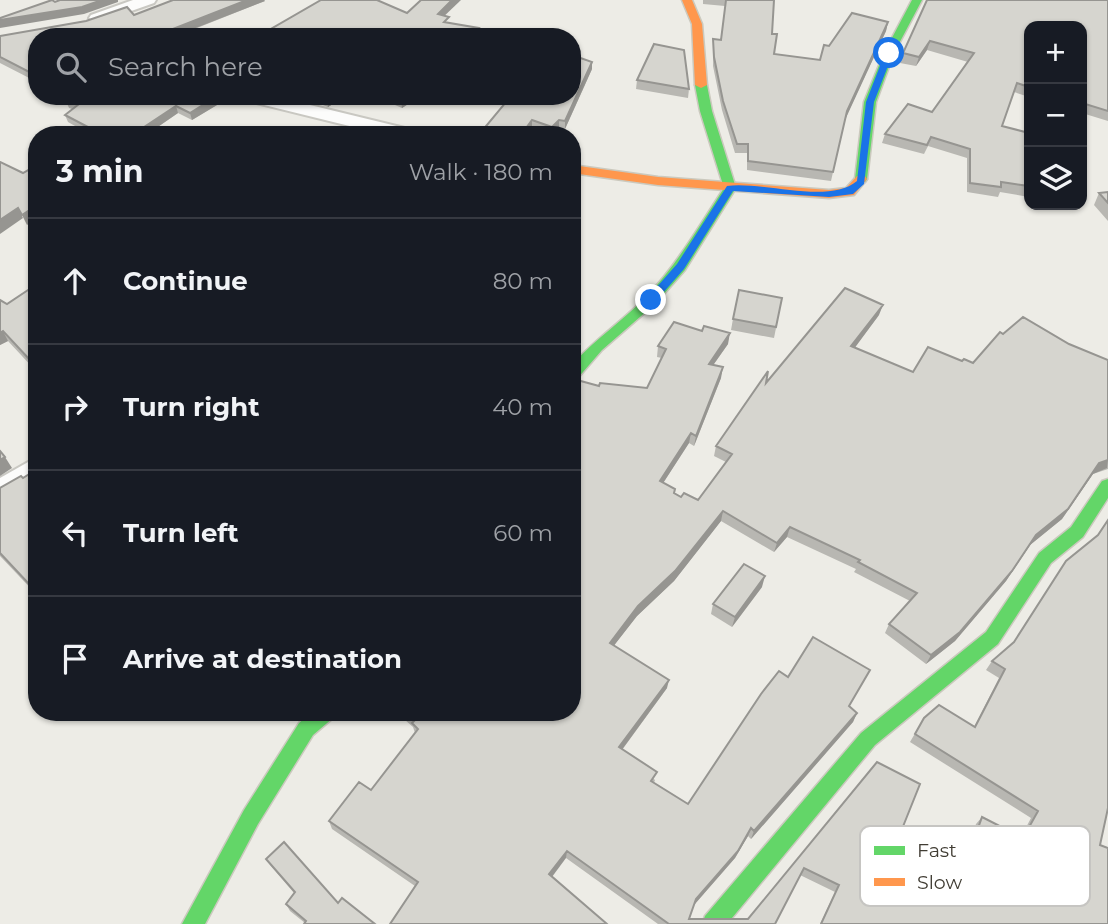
<!DOCTYPE html>
<meta charset="utf-8">
<style>
body{margin:0;font-family:Montserrat,sans-serif;background:#20242c;color:#f1f3f6}
.controls{position:absolute;right:21px;top:21px;display:grid;overflow:hidden;border-radius:14px;box-shadow:0 2px 5px #0004}
.controls button{width:63px;height:63px;display:grid;place-items:center;padding:0;border:0;border-bottom:2px solid #363941;background:#171b24;color:#f1f3f6;font:35px sans-serif}
.stop{position:absolute;width:21px;height:21px;margin:-16px;border:5px solid #1a73e8;border-radius:50%;background:#fff}
.stop.end{background:#1a73e8;border-color:#fff;box-shadow:0 2px 7px #0008}
.list{margin:0;padding:0;list-style:none}
h2{display:flex;justify-content:space-between;align-items:center;height:91px;margin:0;padding:0 28px;font-size:30px}
h2 small{font-size:23px;font-weight:400;color:#9ea1a6}
.list li{display:grid;grid-template-columns:46px 1fr auto;gap:21px;align-items:center;box-sizing:border-box;height:126px;padding:0 28px;border-top:2px solid #363941}
.list b{display:block;font-size:26px;white-space:nowrap}
.list em{font-size:23px;font-style:normal;color:#9ea1a6}
.icon{flex:none;width:38px;height:38px;fill:none;stroke:currentColor;stroke-width:2;stroke-linecap:round;stroke-linejoin:round}
.map{position:relative;flex:none;width:1108px;height:924px;overflow:hidden}
.search{position:absolute;background:#171b24;box-shadow:0 2px 5px #0004;left:28px;top:28px;width:553px;height:77px;display:flex;align-items:center;gap:18px;box-sizing:border-box;padding:0 24px;border-radius:28px;color:#9ea1a6;font-size:26px}
.panel{position:absolute;background:#171b24;box-shadow:0 2px 5px #0004;left:28px;top:126px;width:553px;height:595px;border-radius:28px}
.map>svg:first-child{display:block}
.lines{fill:none;stroke-linecap:round;stroke-linejoin:round}
.street-casing{stroke:#c9c8c2;stroke-width:4}
.fast-casing{stroke:#cbc9be;stroke-width:3}
.slow-casing{stroke:#cbc9be;stroke-width:3}
.street{fill:#fcfcfb;fill-rule:evenodd}
.fast{fill:#63d668;fill-rule:evenodd}
.slow{fill:#ff974d;fill-rule:evenodd}
.wall{fill:#b8b7b2}
.shaded-wall{fill:#969591}
.building{fill:#d6d5cf;stroke:#969591;stroke-width:2}
.route{fill:#1a73e8}
.key{fill:#fff;stroke:#c6c5c2;stroke-width:2}
.key-label{font-size:19px;fill:#413d34}
</style>
<div class="map">
<svg width="1108" height="924" viewBox="0 0 1108 924">
<rect width="100%" height="100%" fill="#edece6"/>
<g class="lines">
<g class="street-casing">
<g id="street">
<path d="M 133,0 L 156,0 L 154,3 L 103,21 L 97,23 L 89,18 L 91,15 Z"/>
<path d="M 241,96 L 273,96 L 417,131 L 419,135 L 386,135 L 244,100 Z"/>
<path d="M 37,457 L 37,480 L 0,501 L 0,478 Z"/>
</g>
</g>
<g class="fast-casing">
<g id="fast">
<path d="M 912,0 L 922,0 L 894,53 L 876,102 L 867,179 L 865,182 L 857,182 L 855,179 L 864,102 L 884,53 Z"/>
<path d="M 701,82 L 707,85 L 712,111 L 736,188 L 685,270 L 656,303 L 602,350 L 577,379 L 572,380 L 572,365 C 595,339 624,320 648,295 C 678,263 700,225 724,188 L 700,111 L 695,85 Z"/>
<path d="M 1108,479 L 1108,498 L 1083,537 L 1051,563 L 998,644 L 875,745 L 727,924 L 702,924 L 705,916 L 861,733 L 986,632 L 1039,553 L 1071,527 L 1102,481 Z"/>
<path d="M 312,712 L 335,712 L 333,718 L 313,735 L 258,824 L 205,924 L 182,924 L 244,810 L 299,723 Z"/>
</g>
</g>
<g class="slow-casing">
<g id="slow">
<path d="M 682,0 L 692,0 L 702,24 L 707,85 L 701,88 L 695,85 L 692,24 Z"/>
<path d="M 572,165 L 658,177 L 829,190 L 846,188 L 857,176 L 865,176 L 867,179 L 854,195 L 829,198 L 658,185 L 572,173 Z"/>
</g>
</g>
<use href="#street" class="street"/>
<use href="#fast" class="fast"/>
<use href="#slow" class="slow"/>
</g>
<g class="wall">
<path d="M 173,0 L 264,0 L 265,1 L 182,34 L 37,37 L 37,82 L 0,63 L 0,36 L 134,15 Z"/>
<path d="M 703,0 L 774,0 L 772,34 L 774,54 L 820,60 L 829,46 L 888,22 L 886,31 L 845,119 L 831,181 L 747,170 L 747,153 L 735,153 L 722,110 L 713,66 L 713,39 L 721,40 L 725,6 L 703,4 Z"/>
<path d="M 927,0 L 1108,0 L 1108,121 L 1082,113 L 1082,26 L 1029,26 L 1029,97 L 1014,92 L 1002,126 L 1029,133 L 1029,197 L 1000,192 L 998,197 L 967,192 L 967,158 L 928,146 L 924,154 L 882,143 L 885,134 L 932,112 L 968,62 L 927,50 L 916,66 L 900,63 L 903,53 Z"/>
<path d="M 592,69 L 565,129 L 559,127 L 552,134 L 532,128 L 527,135 L 483,135 L 482,131 Z"/>
<path d="M 637,80 L 689,89 L 688,98 L 636,89 Z"/>
<path d="M 232,96 L 192,120 L 178,113 L 146,135 L 91,135 L 68,122 L 65,115 L 72,109 L 69,108 L 66,101 Z"/>
<path d="M 295,96 L 346,96 L 328,107 L 305,98 L 297,99 Z"/>
<path d="M 374,96 L 427,96 L 421,101 L 416,99 L 402,108 Z"/>
<path d="M 1108,192 L 1108,221 L 1094,205 L 1099,193 Z"/>
<path d="M 782,298 L 774,338 L 731,330 L 733,319 Z"/>
<path d="M 0,300 L 35,370 L 8,341 L 0,345 Z"/>
<path d="M 879,315 L 854,348 L 913,372 L 962,361 L 973,363 L 1003,334 L 1069,344 L 1108,360 L 1108,469 L 1093,474 L 1062,519 L 1030,545 L 1006,581 L 955,641 L 926,664 L 885,633 L 889,624 L 910,601 L 854,572 L 856,569 L 787,537 L 774,552 L 721,521 L 674,581 L 637,616 L 614,645 L 667,688 L 622,750 L 655,780 L 654,783 L 688,804 L 788,677 L 865,679 L 849,706 L 857,713 L 853,722 L 751,839 L 748,836 L 735,858 L 694,905 L 689,919 L 748,919 L 877,762 L 902,829 L 961,866 L 976,824 L 982,817 L 1021,837 L 1031,818 L 910,742 L 924,718 L 974,727 L 999,678 L 986,670 L 992,661 L 1014,643 L 1100,845 L 1108,924 L 820,924 L 835,892 L 800,875 L 775,924 L 658,924 L 566,858 L 415,886 L 332,829 L 329,821 L 371,790 L 415,733 L 413,727 L 396,712 L 572,712 L 599,386 L 647,388 L 662,358 L 657,357 L 658,346 L 728,344 L 713,365 L 721,378 L 694,446 L 689,443 L 663,483 L 675,494 L 681,497 L 698,500 L 726,462 L 714,456 L 716,446 L 766,383 Z"/>
<path d="M 37,469 L 37,595 L 0,556 L 0,488 L 23,478 Z"/>
<path d="M 762,587 L 732,627 L 711,614 L 713,604 Z"/>
<path d="M 266,859 L 338,903 L 305,923 L 290,911 L 286,904 L 294,893 L 271,866 Z"/>
</g>
<g class="shaded-wall">
<path d="M 102,0 L 118,0 L 118,2 L 84,14 L 0,28 L 0,20 Z"/>
<path d="M 247,0 L 264,0 L 265,1 L 175,36 L 173,29 Z"/>
<path d="M 452,0 L 461,0 L 438,22 L 438,14 Z"/>
<path d="M 888,22 L 886,31 L 845,120 L 847,111 Z"/>
<path d="M 930,41 L 927,50 L 916,66 L 919,57 Z"/>
<path d="M 592,62 L 592,69 L 565,129 L 565,121 Z"/>
<path d="M 217,96 L 232,96 L 192,120 L 190,113 Z"/>
<path d="M 296,96 L 305,96 L 305,98 L 297,99 Z"/>
<path d="M 332,96 L 346,96 L 328,107 L 327,99 Z"/>
<path d="M 407,96 L 416,96 L 416,99 L 402,108 L 401,100 Z"/>
<path d="M 421,96 L 427,96 L 421,101 Z"/>
<path d="M 176,106 L 178,113 L 146,135 L 132,135 Z"/>
<path d="M 532,120 L 532,128 L 527,135 L 521,135 Z"/>
<path d="M 559,120 L 559,127 L 552,134 L 552,127 Z"/>
<path d="M 37,205 L 37,218 L 27,225 L 22,215 Z"/>
<path d="M 18,208 L 23,218 L 0,234 L 0,220 Z"/>
<path d="M 883,305 L 879,315 L 848,357 L 851,346 Z"/>
<path d="M 3,331 L 8,341 L 0,345 L 0,333 Z"/>
<path d="M 730,333 L 728,344 L 707,374 L 709,364 Z"/>
<path d="M 37,357 L 37,369 L 35,370 L 30,360 Z"/>
<path d="M 723,367 L 721,378 L 694,446 L 696,436 Z"/>
<path d="M 691,433 L 689,443 L 658,491 L 660,481 Z"/>
<path d="M 5,457 L 12,468 L 0,476 L 0,460 Z"/>
<path d="M 1108,460 L 1107,468 L 1093,474 L 1062,519 L 1030,545 L 1006,581 L 955,641 L 926,664 L 931,655 L 1099,463 Z"/>
<path d="M 723,511 L 721,521 L 674,581 L 637,616 L 609,652 L 610,643 L 638,606 Z"/>
<path d="M 790,527 L 787,537 L 774,552 L 777,543 Z"/>
<path d="M 765,576 L 762,587 L 732,627 L 735,617 Z"/>
<path d="M 37,579 L 37,595 L 29,584 Z"/>
<path d="M 669,680 L 667,688 L 618,755 L 619,747 Z"/>
<path d="M 857,713 L 853,722 L 751,839 L 754,831 Z"/>
<path d="M 751,828 L 748,836 L 735,858 L 694,905 L 696,899 Z"/>
<path d="M 567,851 L 566,858 L 549,881 L 549,874 Z"/>
</g>
<g class="building">
<path d="M 52,0 L 55,2 L 60,0 L 102,0 L 82,7 L 0,20 L 0,18 Z"/>
<path d="M 173,0 L 247,0 L 173,29 L 187,37 L 37,37 L 37,76 L 0,57 L 0,36 L 86,21 L 127,7 L 134,15 Z"/>
<path d="M 321,0 L 377,0 L 407,13 L 421,0 L 452,0 L 438,14 L 449,17 L 444,22 L 479,28 L 475,34 L 485,37 L 257,37 Z"/>
<path d="M 726,0 L 774,0 L 772,34 L 777,34 L 774,54 L 820,60 L 824,45 L 829,46 L 852,13 L 888,22 L 847,111 L 833,172 L 748,161 L 748,144 L 737,144 L 723,101 L 714,57 L 713,39 L 721,40 Z"/>
<path d="M 927,0 L 1108,0 L 1108,111 L 1082,103 L 1082,26 L 1029,26 L 1029,87 L 1017,83 L 1002,126 L 1029,133 L 1029,186 L 1001,182 L 1001,187 L 970,183 L 970,149 L 931,137 L 927,145 L 885,134 L 908,104 L 932,112 L 974,53 L 930,41 L 919,57 L 903,53 Z"/>
<path d="M 654,44 L 684,50 L 689,89 L 637,80 Z"/>
<path d="M 572,55 L 592,62 L 565,121 L 559,120 L 552,127 L 532,120 L 521,135 L 498,135 L 482,131 L 511,96 L 572,96 Z"/>
<path d="M 72,96 L 217,96 L 190,113 L 176,106 L 132,135 L 103,135 L 65,115 L 79,104 L 66,101 Z"/>
<path d="M 319,96 L 332,96 L 327,99 Z"/>
<path d="M 391,96 L 407,96 L 401,100 Z"/>
<path d="M 0,162 L 23,173 L 37,165 L 37,205 L 22,215 L 18,208 L 0,220 Z"/>
<path d="M 1108,192 L 1108,203 L 1099,193 Z"/>
<path d="M 37,284 L 37,357 L 30,360 L 3,331 L 0,333 L 0,300 L 7,304 Z"/>
<path d="M 845,288 L 883,305 L 851,346 L 913,372 L 928,347 L 962,361 L 964,359 L 973,363 L 1000,332 L 1003,334 L 1023,317 L 1069,344 L 1108,360 L 1108,460 L 1099,463 L 1068,509 L 1036,535 L 1012,571 L 960,632 L 931,655 L 889,624 L 917,593 L 858,562 L 860,560 L 790,527 L 777,543 L 723,511 L 675,571 L 638,606 L 610,643 L 669,680 L 619,747 L 657,772 L 651,781 L 688,804 L 761,694 L 779,671 L 788,677 L 813,637 L 870,670 L 849,706 L 857,713 L 754,831 L 751,828 L 738,851 L 696,899 L 689,919 L 748,919 L 877,762 L 920,784 L 902,829 L 964,868 L 982,817 L 1023,838 L 1038,811 L 915,734 L 924,718 L 939,705 L 975,727 L 1005,669 L 992,661 L 1014,642 L 1066,561 L 1098,535 L 1108,520 L 1108,808 L 1100,845 L 1108,848 L 1108,924 L 821,924 L 839,885 L 804,868 L 775,924 L 669,924 L 567,851 L 549,874 L 607,924 L 390,924 L 418,882 L 329,821 L 359,782 L 371,790 L 418,729 L 412,723 L 414,721 L 404,712 L 572,712 L 572,390 L 577,380 L 599,386 L 600,383 L 647,388 L 666,349 L 658,346 L 674,322 L 702,331 L 704,326 L 730,333 L 709,364 L 723,367 L 696,436 L 691,433 L 660,481 L 675,489 L 674,493 L 681,497 L 684,493 L 698,500 L 732,454 L 716,446 L 768,371 L 766,383 Z"/>
<path d="M 739,290 L 782,298 L 776,327 L 733,319 Z"/>
<path d="M 0,451 L 5,457 L 0,460 Z"/>
<path d="M 37,469 L 37,579 L 29,584 L 0,553 L 0,488 L 21,476 L 23,478 Z"/>
<path d="M 744,564 L 765,576 L 735,617 L 713,604 Z"/>
<path d="M 284,842 L 338,903 L 342,898 L 375,924 L 304,924 L 306,921 L 286,904 L 295,892 L 266,859 Z"/>
</g>
<path class="route" d="M 889,51 L 893,53 L 874,102 L 864,184 L 853,194 L 829,197 L 733,191 L 684,269 L 655,302 L 648,302 L 648,297 L 677,264 L 727,186 C 763,181 829,205 857,181 L 866,102 L 885,53 Z"/>
<rect x="860" y="826" width="230" height="80" rx="10" class="key"/>
<rect x="874" y="846" width="31" height="9" fill="#63d668"/>
<rect x="874" y="878" width="31" height="8" fill="#ff974d"/>
<g class="key-label">
<text x="917" y="857">Fast</text>
<text x="917" y="889">Slow</text>
</g>
</svg>
<div class="controls">
<button>+</button>
<button>−</button>
<button><svg class="icon" aria-label="layers" viewBox="0 0 24 24"><path d="M12 4l9 5-9 5-9-5zM3 14l9 5 9-5"/></svg></button>
</div>
<div class="stop" style="left:889px;top:53px"></div>
<div class="stop end" style="left:651px;top:300px"></div>
<div class="search"><svg class="icon" aria-label="search" viewBox="0 0 24 24"><circle cx="10" cy="10" r="6"/><path d="M15 15l6 6"/></svg>Search here</div>
<section class="panel">
<h2>3 min<small>Walk · 180 m</small></h2>
<ul class="list">
<li><svg class="icon" aria-label="ahead" viewBox="0 0 24 24"><path d="M12 20V5M6 11l6-6 6 6"/></svg><div><b>Continue</b></div><em>80 m</em></li>
<li><svg class="icon" aria-label="right" viewBox="0 0 24 24"><path d="M7 20v-9h11M14 6l5 5-5 5"/></svg><div><b>Turn right</b></div><em>40 m</em></li>
<li><svg class="icon" aria-label="left" viewBox="0 0 24 24"><path d="M17 20v-9H6M10 6l-5 5 5 5"/></svg><div><b>Turn left</b></div><em>60 m</em></li>
<li><svg class="icon" aria-label="arrive" viewBox="0 0 24 24"><path d="M6 21V4h12l-3 4 3 4H6"/></svg><div><b>Arrive at destination</b></div></li>
</ul>
</section>
</div>
